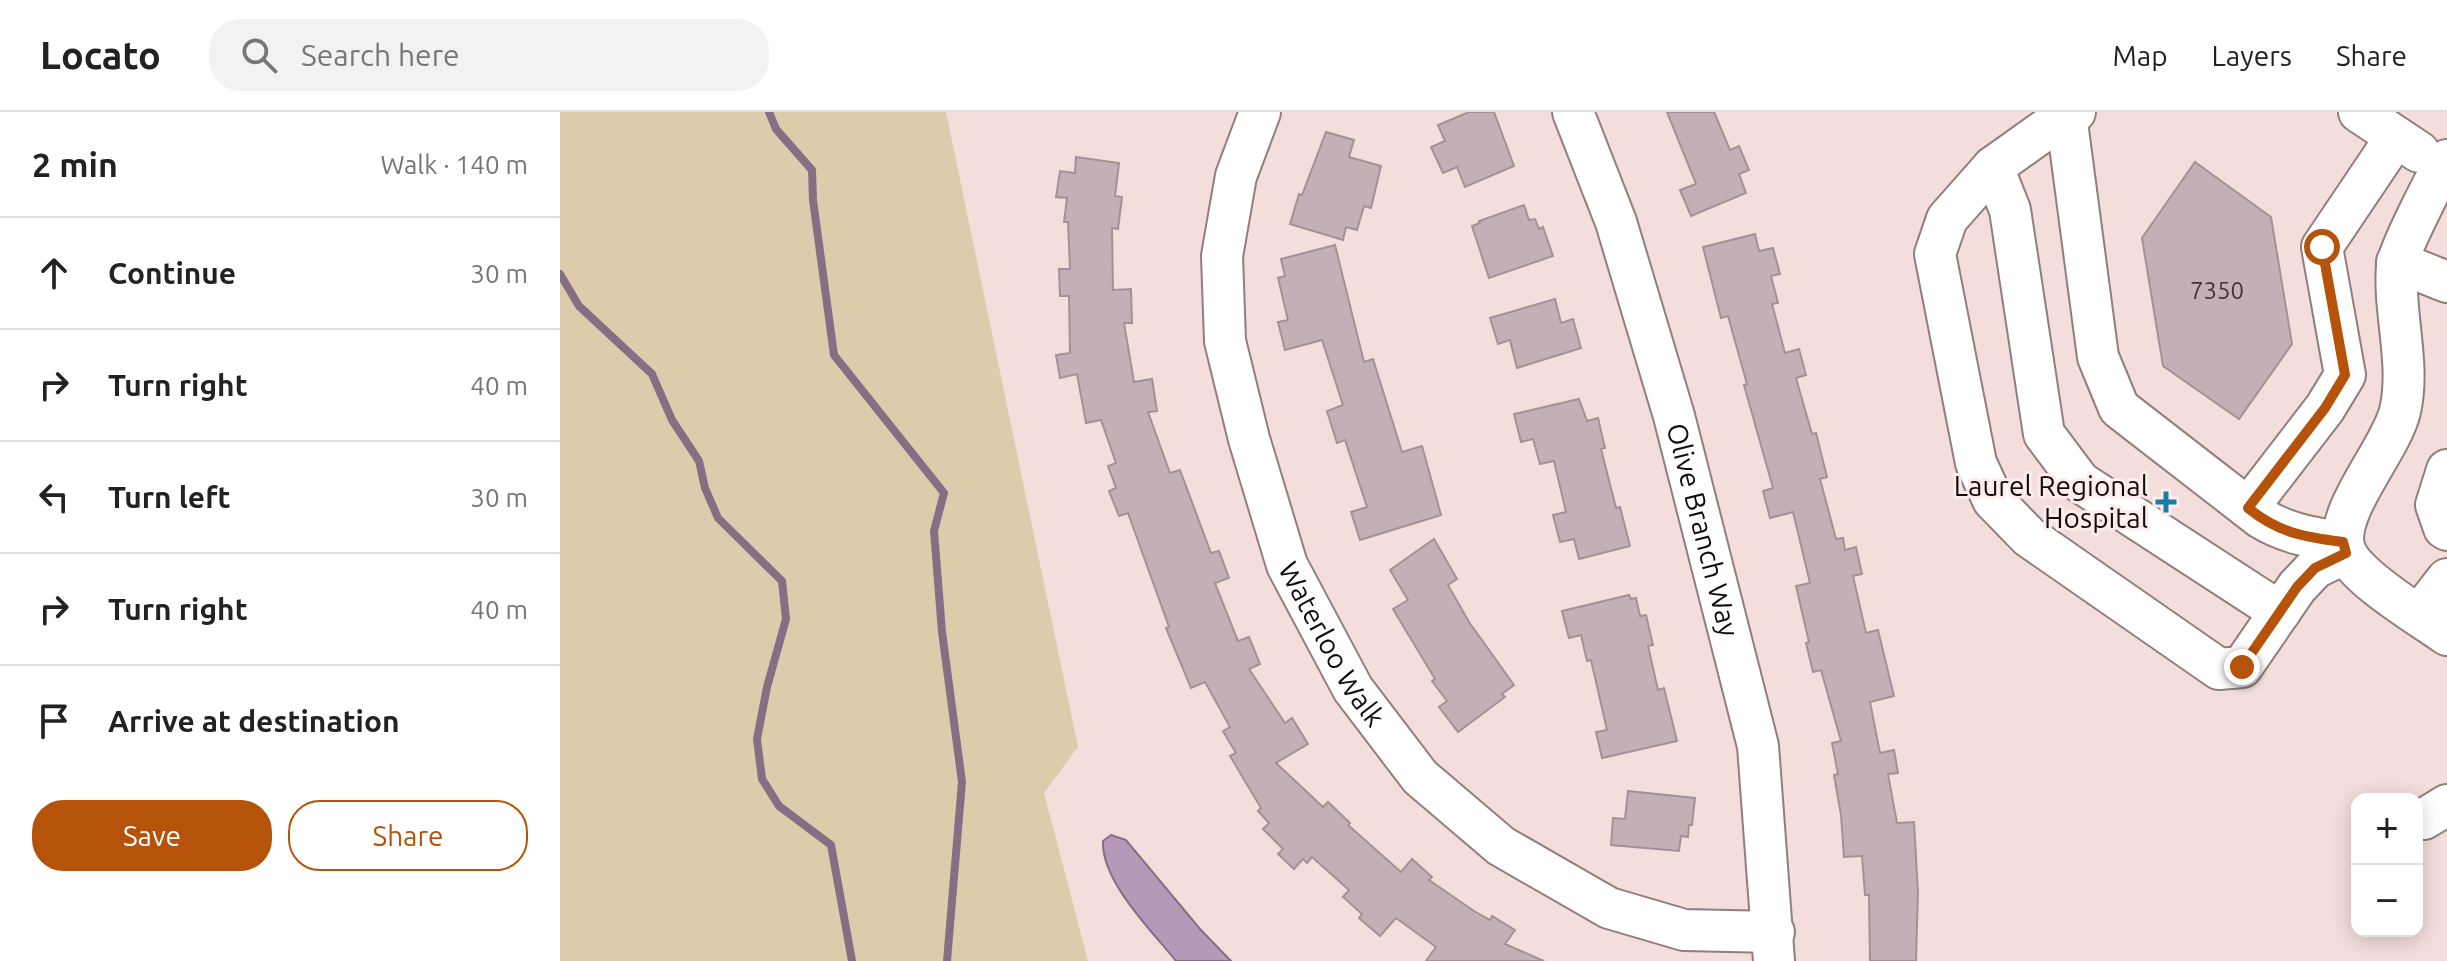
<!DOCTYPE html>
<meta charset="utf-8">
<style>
body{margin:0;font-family:Ubuntu,sans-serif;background:#f2f2f2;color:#222}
.controls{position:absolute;right:24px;bottom:24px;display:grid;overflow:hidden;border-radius:16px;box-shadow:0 4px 20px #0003}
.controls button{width:72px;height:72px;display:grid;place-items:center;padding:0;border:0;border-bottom:2px solid #e0e0e0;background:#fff;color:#222;font:40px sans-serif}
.stop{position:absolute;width:24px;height:24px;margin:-18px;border:6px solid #b45309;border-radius:50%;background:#fff}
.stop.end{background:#b45309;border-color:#fff;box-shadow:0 2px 8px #0008}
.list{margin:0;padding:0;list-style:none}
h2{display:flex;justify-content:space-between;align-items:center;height:104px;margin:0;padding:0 32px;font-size:34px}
h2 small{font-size:26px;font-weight:400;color:#767676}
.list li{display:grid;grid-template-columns:52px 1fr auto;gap:24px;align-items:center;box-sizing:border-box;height:112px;padding:0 32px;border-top:2px solid #e0e0e0}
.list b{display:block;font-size:30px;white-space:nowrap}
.list em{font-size:26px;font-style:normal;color:#767676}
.actions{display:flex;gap:16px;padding:24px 32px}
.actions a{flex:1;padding:18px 0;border:2px solid #b45309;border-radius:32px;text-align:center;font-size:28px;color:#b45309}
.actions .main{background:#b45309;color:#fff}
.icon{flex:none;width:44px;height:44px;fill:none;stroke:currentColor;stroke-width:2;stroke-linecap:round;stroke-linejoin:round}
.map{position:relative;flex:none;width:1887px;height:849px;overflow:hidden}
header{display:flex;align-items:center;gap:48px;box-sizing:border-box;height:112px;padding:0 40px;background:#fff;border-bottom:2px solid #e0e0e0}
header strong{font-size:38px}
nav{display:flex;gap:44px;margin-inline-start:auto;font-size:28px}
.search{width:560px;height:72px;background:#f2f2f2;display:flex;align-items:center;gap:20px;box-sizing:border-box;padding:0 28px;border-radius:32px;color:#767676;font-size:30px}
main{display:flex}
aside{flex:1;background:#fff}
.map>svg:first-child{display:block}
.green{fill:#ddccac}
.water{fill:#b699b9;stroke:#856f85;stroke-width:2}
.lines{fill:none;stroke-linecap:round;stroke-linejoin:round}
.stream{stroke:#856f85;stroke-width:8}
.building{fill:#c3b0b7;stroke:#a39197;stroke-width:2}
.minor-casing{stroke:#917e7d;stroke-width:44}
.minor{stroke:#fff;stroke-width:40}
.route{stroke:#b45309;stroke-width:10}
.poi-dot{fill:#177da8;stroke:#fdeceb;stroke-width:3}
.labels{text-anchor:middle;stroke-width:6;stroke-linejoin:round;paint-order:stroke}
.number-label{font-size:24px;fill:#3f3537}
.poi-label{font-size:28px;fill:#130c0c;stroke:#fdeceb;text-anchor:end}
.street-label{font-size:28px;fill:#130c0c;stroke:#fdeceb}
</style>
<header>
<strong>Locato</strong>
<div class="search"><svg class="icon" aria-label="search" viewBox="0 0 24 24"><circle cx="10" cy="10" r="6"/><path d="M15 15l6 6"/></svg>Search here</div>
<nav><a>Map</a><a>Layers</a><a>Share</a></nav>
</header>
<main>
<aside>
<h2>2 min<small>Walk · 140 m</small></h2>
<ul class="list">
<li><svg class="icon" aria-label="ahead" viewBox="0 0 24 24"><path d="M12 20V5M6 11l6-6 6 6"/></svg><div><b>Continue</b></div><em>30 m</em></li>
<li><svg class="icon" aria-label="right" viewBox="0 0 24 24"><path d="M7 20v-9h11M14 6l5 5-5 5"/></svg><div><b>Turn right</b></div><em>40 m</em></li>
<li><svg class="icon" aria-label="left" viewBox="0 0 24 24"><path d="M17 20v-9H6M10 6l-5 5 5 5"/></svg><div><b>Turn left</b></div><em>30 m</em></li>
<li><svg class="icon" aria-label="right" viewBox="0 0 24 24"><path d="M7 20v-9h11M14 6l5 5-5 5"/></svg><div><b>Turn right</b></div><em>40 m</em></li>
<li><svg class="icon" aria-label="arrive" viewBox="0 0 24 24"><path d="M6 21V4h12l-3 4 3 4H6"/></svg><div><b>Arrive at destination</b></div></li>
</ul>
<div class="actions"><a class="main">Save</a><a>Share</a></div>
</aside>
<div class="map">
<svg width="1887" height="849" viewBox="0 0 1887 849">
<rect width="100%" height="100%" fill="#f3dedc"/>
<path class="green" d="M 0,0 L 386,0 L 518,635 L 484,681 L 528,849 L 0,849 Z"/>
<path class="water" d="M 551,723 L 566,728 L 640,817 L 671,849 L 616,849 C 592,819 541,769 543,729 Z"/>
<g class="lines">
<g class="stream">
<path d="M 209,0 L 216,17 L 252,58 L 253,88 L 274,243 L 384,381 L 374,419 L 382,520 L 402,670 L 387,849"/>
<path d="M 0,162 L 19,194 L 92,262 L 112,308 L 139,349 L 145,376 L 158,406 L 222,469 L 226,507 L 207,575 L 197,627 L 202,667 L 219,694 L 271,733 L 292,849"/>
</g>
</g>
<g class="building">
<path d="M 909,0 L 934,0 L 954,54 L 905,75 L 897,55 L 883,61 L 871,35 L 885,29 L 878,13 Z"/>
<path d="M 1107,0 L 1154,0 L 1170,38 L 1179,34 L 1189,58 L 1179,62 L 1186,81 L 1131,104 L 1120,78 L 1136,72 Z"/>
<path d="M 766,20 L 794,28 L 789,45 L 821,54 L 811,96 L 804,94 L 797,118 L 786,115 L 783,128 L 730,112 L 739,82 L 742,83 Z"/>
<path d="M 516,45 L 559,51 L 555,84 L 562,85 L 558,117 L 552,116 L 553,178 L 571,177 L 572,211 L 564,211 L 574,270 L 592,267 L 597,299 L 588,300 L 610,361 L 620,358 L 651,441 L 659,439 L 669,466 L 655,471 L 678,529 L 689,525 L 700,552 L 689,557 L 725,611 L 732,606 L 748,632 L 716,651 L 763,695 L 768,690 L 790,711 L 788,713 L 841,760 L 852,747 L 872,765 L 869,768 L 914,799 L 930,808 L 932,804 L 955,818 L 945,832 L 984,849 L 866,849 L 876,835 L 836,806 L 820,824 L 799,806 L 802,802 L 783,785 L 789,778 L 752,745 L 747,751 L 743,747 L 734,757 L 718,742 L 723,737 L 703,717 L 709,711 L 698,699 L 701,696 L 670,644 L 676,641 L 663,619 L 670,615 L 645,570 L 631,576 L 606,516 L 609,515 L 568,401 L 559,404 L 549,379 L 556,376 L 548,354 L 556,351 L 541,308 L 526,311 L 517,262 L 500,266 L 496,243 L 510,241 L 509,184 L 500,184 L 499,157 L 510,157 L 508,110 L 504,110 L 507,86 L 496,85 L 500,59 L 515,61 Z"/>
<path d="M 1635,50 L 1711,105 L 1732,232 L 1679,307 L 1603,254 L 1582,126 Z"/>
<path d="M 964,93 L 969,108 L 975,107 L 979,117 L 983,115 L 993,144 L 929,166 L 912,114 L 920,111 L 919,109 Z"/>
<path d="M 1195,122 L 1199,139 L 1213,136 L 1220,162 L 1211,164 L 1218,191 L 1212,192 L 1225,241 L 1239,237 L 1246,263 L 1236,266 L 1252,322 L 1256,321 L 1267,365 L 1260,367 L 1276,427 L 1283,426 L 1285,438 L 1296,435 L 1302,462 L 1293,464 L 1306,521 L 1318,518 L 1334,584 L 1310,590 L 1320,641 L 1334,638 L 1338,661 L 1328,662 L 1337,711 L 1354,710 L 1358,780 L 1356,849 L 1310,849 L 1309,783 L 1305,783 L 1302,744 L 1284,745 L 1281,703 L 1274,663 L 1278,662 L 1272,631 L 1281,629 L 1261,558 L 1253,560 L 1246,531 L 1249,530 L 1236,474 L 1250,471 L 1233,400 L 1210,406 L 1203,379 L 1213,376 L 1184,273 L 1187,272 L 1168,204 L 1161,206 L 1143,135 Z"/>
<path d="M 775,133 L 804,250 L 813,247 L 842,340 L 862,334 L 881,403 L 800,428 L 791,400 L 807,395 L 785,328 L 777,331 L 767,299 L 783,293 L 762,228 L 725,238 L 718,210 L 728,208 L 718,166 L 725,164 L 721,147 Z"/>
<path d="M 995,187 L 1001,211 L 1013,207 L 1021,236 L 957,256 L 950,228 L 938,232 L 930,206 Z"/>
<path d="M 1019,287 L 1027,309 L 1038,306 L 1045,336 L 1041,337 L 1056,396 L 1060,395 L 1070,434 L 1019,447 L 1014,427 L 1000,430 L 993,403 L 1006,400 L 994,349 L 980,352 L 973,327 L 961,330 L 954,302 Z"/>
<path d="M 874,427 L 897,467 L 888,473 L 909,510 L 954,573 L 942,582 L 945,585 L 898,620 L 879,595 L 887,589 L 872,569 L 875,567 L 833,497 L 848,488 L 830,458 Z"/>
<path d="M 1069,483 L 1071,487 L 1076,486 L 1080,504 L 1086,503 L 1093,533 L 1088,534 L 1098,578 L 1104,576 L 1117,629 L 1042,646 L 1036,620 L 1047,618 L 1031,548 L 1027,549 L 1021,523 L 1009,526 L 1002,499 Z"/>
<path d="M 1068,679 L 1135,686 L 1132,713 L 1129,713 L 1128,725 L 1121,724 L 1119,739 L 1051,733 L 1053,706 L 1065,707 Z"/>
</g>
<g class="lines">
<g class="minor-casing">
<g id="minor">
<path id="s1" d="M 700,0 L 676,64 L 662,144 L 665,229 L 689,327 L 727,453 L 793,577 L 860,665 L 941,734 L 1049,796 L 1124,818 L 1214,820"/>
<path id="s2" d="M 1013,0 L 1056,110 L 1114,304 L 1198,634 L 1214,849"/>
<path d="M 1515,0 L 1506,3 L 1433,55 L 1387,107 L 1375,142 L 1416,351 L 1433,388 L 1469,425 L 1659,557 L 1682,555 L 1737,475 L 1755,456 L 1786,441"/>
<path d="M 1799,0 L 1859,40"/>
<path d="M 1506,3 L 1538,245 L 1559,296 L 1701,406 C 1727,422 1753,426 1783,430"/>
<path d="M 1887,48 C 1878,61 1838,140 1837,153 C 1833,200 1851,252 1840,299 C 1831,338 1772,401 1785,438 C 1794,465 1862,505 1887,523"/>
<path d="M 1433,55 L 1450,98 L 1484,322 L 1520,370 L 1720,500"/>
<path d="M 1837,150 L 1887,170"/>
<path d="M 1887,358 L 1876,393 L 1884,416 L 1887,418"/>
<path d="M 1688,396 L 1765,296 L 1785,263 L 1762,135 L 1836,25"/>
<path d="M 1859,503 L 1887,467"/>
<path d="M 1864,707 L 1887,693"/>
</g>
</g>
<use href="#minor" class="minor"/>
</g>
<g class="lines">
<path class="route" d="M 1682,555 L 1737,475 L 1755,456 L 1786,441 L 1783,430 C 1744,425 1719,421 1688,396 L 1765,296 L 1785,263 L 1762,135"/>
</g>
<path class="poi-dot" d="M1602 378h8v8h8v8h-8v8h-8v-8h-8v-8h8z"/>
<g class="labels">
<g class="number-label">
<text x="1657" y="187">7350</text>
</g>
<g class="poi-label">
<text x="1588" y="384">Laurel Regional<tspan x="1588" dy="32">Hospital</tspan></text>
</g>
<g class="street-label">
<text dy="10" stroke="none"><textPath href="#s2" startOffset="438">Olive Branch Way</textPath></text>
<text dy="10" stroke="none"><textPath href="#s1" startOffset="558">Waterloo Walk</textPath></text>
</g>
</g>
</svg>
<div class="controls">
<button>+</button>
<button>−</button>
</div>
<div class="stop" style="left:1762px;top:135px"></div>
<div class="stop end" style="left:1682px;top:555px"></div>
</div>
</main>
